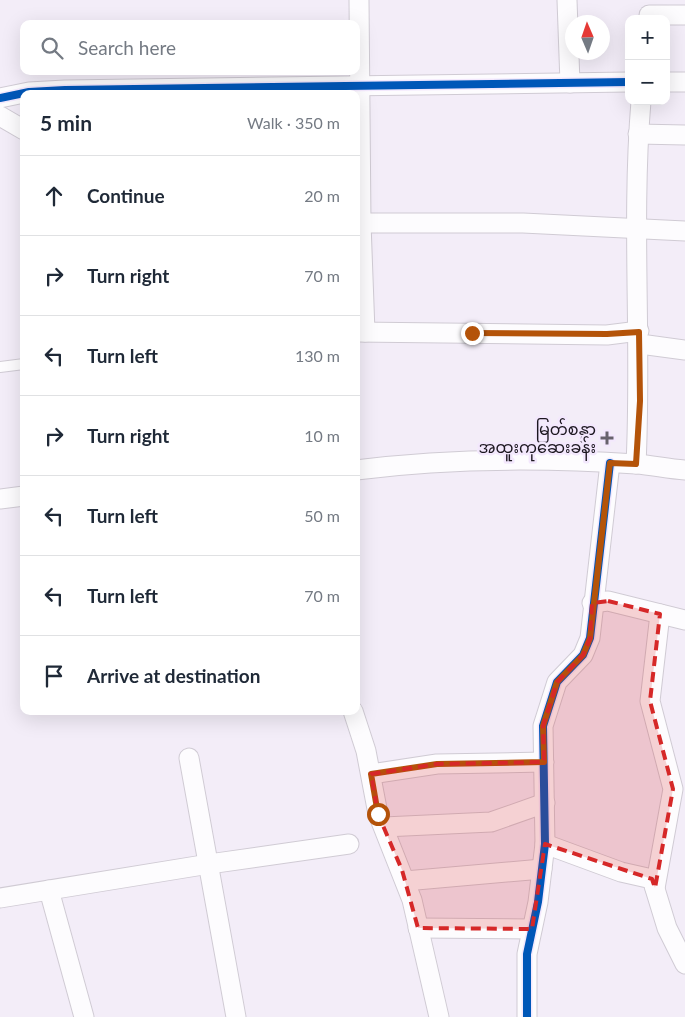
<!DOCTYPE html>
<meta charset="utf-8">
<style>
body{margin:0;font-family:Lato,"Noto Sans Myanmar",sans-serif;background:#f6f6f7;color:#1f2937}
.controls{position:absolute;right:15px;top:15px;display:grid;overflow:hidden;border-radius:10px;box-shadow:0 5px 20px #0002}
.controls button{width:45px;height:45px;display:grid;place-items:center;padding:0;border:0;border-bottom:1px solid #e0e1e3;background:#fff;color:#1f2937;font:25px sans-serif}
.compass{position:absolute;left:565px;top:15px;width:45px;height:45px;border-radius:50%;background:#fff;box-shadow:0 5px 20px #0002;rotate:358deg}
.stop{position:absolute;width:15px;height:15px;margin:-11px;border:4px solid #b45309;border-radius:50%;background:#fff}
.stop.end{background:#b45309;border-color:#fff;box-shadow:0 1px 5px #0008}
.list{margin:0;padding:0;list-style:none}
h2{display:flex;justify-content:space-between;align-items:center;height:65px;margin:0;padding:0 20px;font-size:21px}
h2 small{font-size:16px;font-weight:400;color:#747a83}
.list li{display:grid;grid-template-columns:32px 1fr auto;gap:15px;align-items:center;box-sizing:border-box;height:80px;padding:0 20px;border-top:1px solid #e0e1e3}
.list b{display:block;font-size:19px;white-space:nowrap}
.list em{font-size:16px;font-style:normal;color:#747a83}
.icon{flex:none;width:28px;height:28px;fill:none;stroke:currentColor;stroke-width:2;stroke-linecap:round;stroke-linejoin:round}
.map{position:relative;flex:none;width:685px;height:1017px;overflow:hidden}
.search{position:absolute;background:#fff;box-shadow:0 5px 20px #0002;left:20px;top:20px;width:340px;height:55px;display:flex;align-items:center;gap:12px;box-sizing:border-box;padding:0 18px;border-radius:10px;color:#747a83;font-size:19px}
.panel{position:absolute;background:#fff;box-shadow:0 5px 20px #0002;left:20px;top:90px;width:340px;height:625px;border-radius:10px}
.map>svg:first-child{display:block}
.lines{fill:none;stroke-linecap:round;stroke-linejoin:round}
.service-casing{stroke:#d0cbd4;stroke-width:12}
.minor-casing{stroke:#d0cbd4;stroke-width:21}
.service{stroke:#fdfcfe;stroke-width:10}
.minor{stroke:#fdfcfe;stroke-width:19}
.cycleway-casing{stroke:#f3e8fd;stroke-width:11}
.cycleway{stroke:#0057b8;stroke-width:8}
.route{stroke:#b45309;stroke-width:6}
.marked{fill:#d62828;fill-opacity:0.2;stroke:#d62828;stroke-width:4;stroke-dasharray:10 6;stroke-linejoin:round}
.poi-dot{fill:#67626c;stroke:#f3e8fd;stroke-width:2}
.labels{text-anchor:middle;stroke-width:5;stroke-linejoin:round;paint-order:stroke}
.poi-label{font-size:16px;fill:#1c1720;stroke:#f3e8fd;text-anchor:end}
</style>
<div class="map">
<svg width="685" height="1017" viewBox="0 0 685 1017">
<rect width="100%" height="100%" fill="#f3edf8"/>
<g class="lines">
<g class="service-casing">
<path id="service" d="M 0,367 L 24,364"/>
</g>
<g class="minor-casing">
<g id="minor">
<path d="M 359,0 L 361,223 L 365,332"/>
<path d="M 567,0 L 570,83"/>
<path d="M 649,15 L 685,15"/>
<path d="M 666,82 L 685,82"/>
<path d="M 0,98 L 29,92 L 65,90 L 629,82"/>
<path d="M 0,116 L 24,130"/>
<path d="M 638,134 L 685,135"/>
<path d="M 356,223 L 523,223 L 685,231"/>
<path d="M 356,332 L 607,335 L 639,331"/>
<path d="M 640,344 L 685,350"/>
<path d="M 636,464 C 642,343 631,222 641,101"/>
<path d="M 356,470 C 448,458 543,458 636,464 C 652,465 668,469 685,470"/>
<path d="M 0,499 L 24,496"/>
<path d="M 592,603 L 608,601 L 685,620"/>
<path d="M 353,711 L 366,751 L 378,814 L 412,900 L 439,1017"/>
<path d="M 189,758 L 236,1017"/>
<path d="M 371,774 L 437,764 L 544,762"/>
<path d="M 384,827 L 491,822 L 545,803"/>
<path d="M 545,844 L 621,872 L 652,879 L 667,928 L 685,964"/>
<path d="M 405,881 L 542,869"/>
<path d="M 655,888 L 673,789 L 650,701 L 660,614"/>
<path d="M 49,890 L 84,1017"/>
<path d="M 0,898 L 209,864 L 349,844"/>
<path d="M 418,928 L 532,929"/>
<path d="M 527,1017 L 527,954 L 538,902 L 545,844 L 543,726 L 557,682 L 583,655 L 590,638 L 610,463"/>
</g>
</g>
<use href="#service" class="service"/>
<use href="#minor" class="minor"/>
<g class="cycleway-casing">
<g id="cycleway">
<path d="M 0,98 L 29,92 L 65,90 L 629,82"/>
<path d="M 527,1017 L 527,954 L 538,902 L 545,844 L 543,726 L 557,682 L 583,655 L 590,638 L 610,463"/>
</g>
</g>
<use href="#cycleway" class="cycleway"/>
</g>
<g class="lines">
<path class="route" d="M 378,814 L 371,774 L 437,764 L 544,762 L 543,726 L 557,682 L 583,655 L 590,638 L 610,463 L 636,464 L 640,401 L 639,332 L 607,334 L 472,333"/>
</g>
<path class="marked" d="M 608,601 L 660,614 L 650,701 L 673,789 L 655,888 L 652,879 L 545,844 L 532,929 L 418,928 L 402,870 L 378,814 L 371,774 L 437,764 L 544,762 L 543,726 L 557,682 L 583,655 L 590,638 L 592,603 Z"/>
<path class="poi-dot" d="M604.5 430.5h5v5h5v5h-5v5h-5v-5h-5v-5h5z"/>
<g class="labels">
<g class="poi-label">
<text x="596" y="435">မြတ်စန္ဒာ<tspan x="596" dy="18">အထူးကုဆေးခန်း</tspan></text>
</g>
</g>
</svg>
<div class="controls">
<button>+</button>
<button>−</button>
</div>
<svg class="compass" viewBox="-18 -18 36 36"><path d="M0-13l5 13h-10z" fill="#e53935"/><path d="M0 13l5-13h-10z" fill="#747a83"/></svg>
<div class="stop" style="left:378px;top:814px"></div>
<div class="stop end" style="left:472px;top:333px"></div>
<div class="search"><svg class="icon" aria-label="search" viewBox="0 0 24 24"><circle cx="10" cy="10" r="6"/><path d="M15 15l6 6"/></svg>Search here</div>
<section class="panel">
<h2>5 min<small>Walk · 350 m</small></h2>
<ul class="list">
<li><svg class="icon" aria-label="ahead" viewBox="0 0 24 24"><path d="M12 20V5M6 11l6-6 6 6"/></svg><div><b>Continue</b></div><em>20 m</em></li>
<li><svg class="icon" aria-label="right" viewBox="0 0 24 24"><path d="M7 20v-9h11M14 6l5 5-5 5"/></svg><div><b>Turn right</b></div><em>70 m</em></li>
<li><svg class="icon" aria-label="left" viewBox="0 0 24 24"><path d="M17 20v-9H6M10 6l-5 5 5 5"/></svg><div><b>Turn left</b></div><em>130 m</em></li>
<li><svg class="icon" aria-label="right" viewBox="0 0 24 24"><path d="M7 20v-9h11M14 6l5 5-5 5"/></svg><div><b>Turn right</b></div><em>10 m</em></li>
<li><svg class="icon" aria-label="left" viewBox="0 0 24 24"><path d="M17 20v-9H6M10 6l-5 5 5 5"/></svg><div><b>Turn left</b></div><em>50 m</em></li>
<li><svg class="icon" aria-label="left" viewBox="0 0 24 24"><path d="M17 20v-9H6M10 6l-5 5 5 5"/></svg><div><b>Turn left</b></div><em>70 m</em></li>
<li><svg class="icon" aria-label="arrive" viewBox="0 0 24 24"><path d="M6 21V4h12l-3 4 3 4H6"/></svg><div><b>Arrive at destination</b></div></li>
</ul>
</section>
</div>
